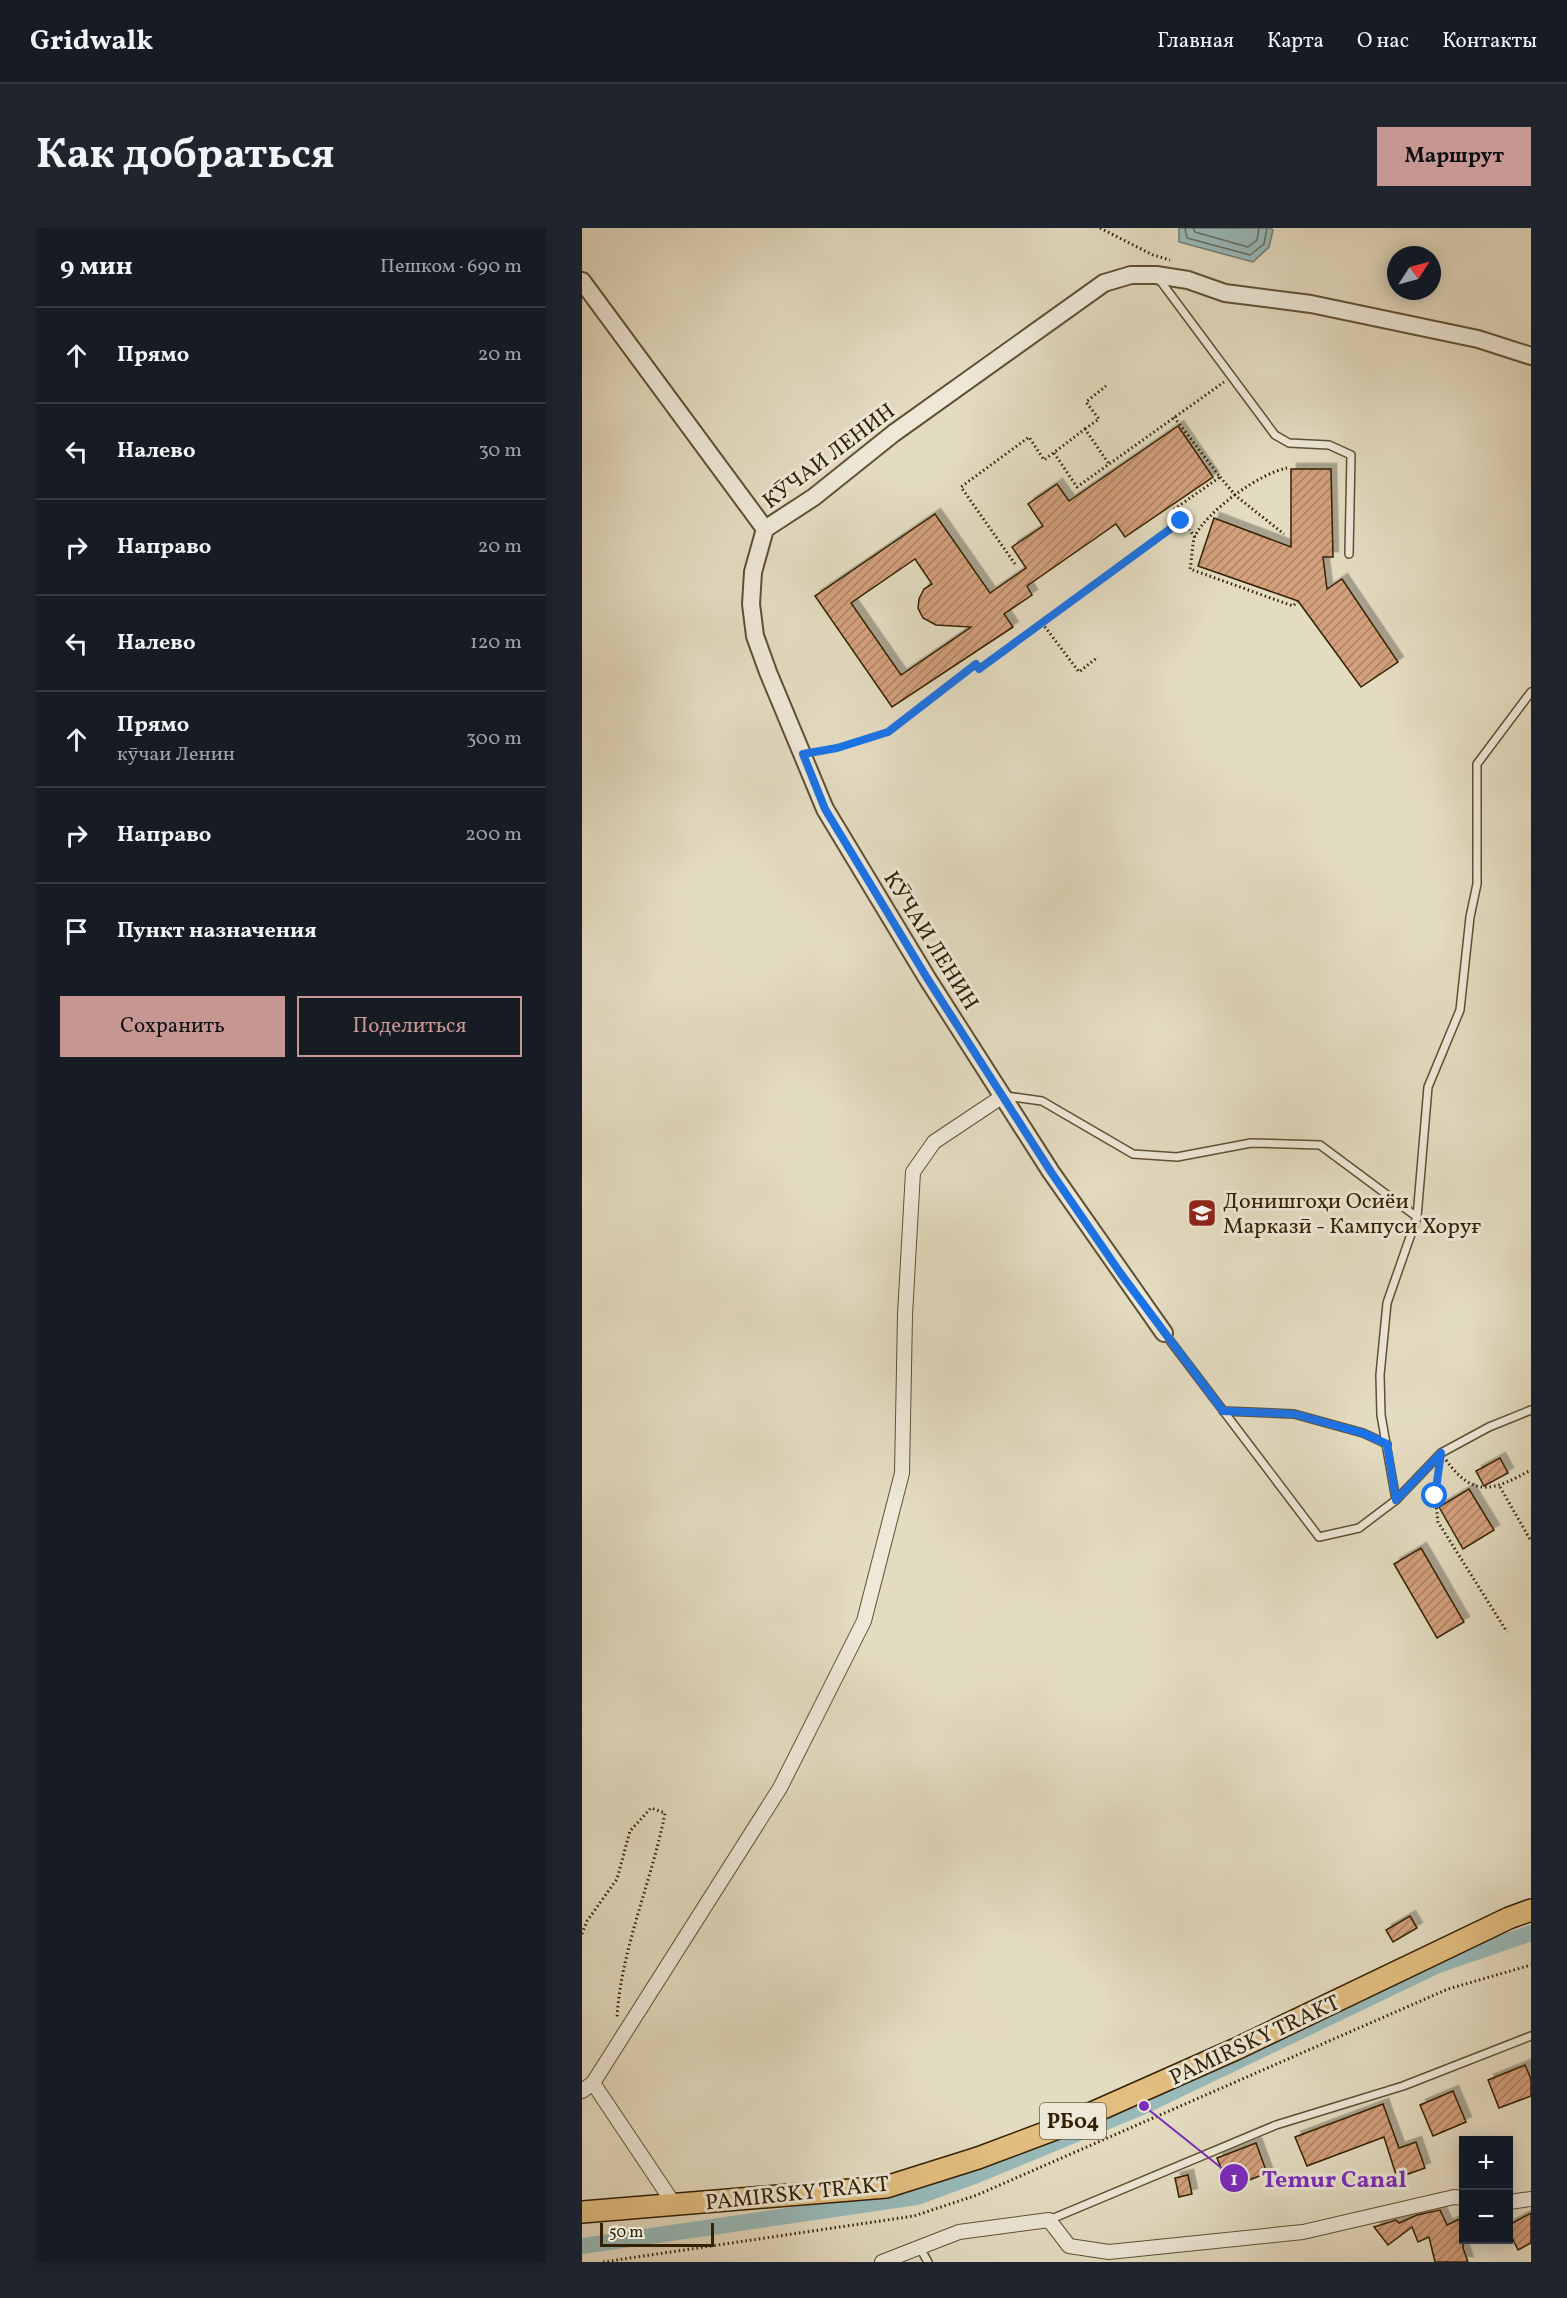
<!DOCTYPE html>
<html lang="ru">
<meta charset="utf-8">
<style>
body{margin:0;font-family:Vollkorn,serif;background:#20242c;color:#f1f3f6}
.controls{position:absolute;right:18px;bottom:18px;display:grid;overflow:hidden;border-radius:0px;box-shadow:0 3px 15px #0003}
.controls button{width:54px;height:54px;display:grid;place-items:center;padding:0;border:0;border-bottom:2px solid #363941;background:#171b24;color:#f1f3f6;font:30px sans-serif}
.compass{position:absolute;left:805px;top:18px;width:54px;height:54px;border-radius:50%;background:#171b24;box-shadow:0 3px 15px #0003;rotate:54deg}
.scale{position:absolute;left:18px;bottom:15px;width:114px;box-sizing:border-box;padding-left:6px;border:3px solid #342104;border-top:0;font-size:16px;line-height:21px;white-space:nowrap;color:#342104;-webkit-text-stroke:4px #ede8d7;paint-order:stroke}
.stop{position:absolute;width:18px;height:18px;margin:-14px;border:4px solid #1a73e8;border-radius:50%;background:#fff}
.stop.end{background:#1a73e8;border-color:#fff;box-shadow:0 2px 6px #0008}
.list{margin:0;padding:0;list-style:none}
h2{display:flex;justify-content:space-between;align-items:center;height:78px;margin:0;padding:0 24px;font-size:26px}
h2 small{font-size:20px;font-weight:400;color:#9ea1a6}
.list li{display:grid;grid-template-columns:39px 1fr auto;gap:18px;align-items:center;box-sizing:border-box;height:96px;padding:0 24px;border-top:2px solid #363941}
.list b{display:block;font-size:22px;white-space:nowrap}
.list p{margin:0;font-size:20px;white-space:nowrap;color:#9ea1a6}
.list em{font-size:20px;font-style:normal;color:#9ea1a6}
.actions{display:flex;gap:12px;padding:18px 24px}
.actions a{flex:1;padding:14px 0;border:2px solid #c59692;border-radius:0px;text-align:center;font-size:21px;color:#c59692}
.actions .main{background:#c59692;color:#111}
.icon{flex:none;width:33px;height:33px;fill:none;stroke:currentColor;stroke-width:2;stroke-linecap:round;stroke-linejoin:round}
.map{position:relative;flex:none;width:949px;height:2034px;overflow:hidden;border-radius:0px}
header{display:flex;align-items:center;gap:36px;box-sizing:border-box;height:84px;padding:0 30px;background:#171b24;border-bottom:2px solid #363941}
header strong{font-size:28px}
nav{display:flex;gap:33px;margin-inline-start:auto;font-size:21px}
.intro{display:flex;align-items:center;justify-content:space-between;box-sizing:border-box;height:144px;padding:0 36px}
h1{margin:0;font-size:42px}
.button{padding:15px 27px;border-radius:0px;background:#c59692;color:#111;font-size:21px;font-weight:700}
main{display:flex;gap:36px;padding:0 36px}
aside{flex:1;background:#171b24;border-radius:0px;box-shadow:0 3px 15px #0003}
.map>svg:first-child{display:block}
.water{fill:#98baba;stroke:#707d71;stroke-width:1.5}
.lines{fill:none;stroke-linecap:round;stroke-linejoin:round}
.shore{stroke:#666e5f;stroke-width:1.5}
.canal{stroke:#98baba;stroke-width:16}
.building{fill:url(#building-hatch);stroke:#342104;stroke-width:1.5;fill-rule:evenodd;filter:url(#shadow)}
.service-casing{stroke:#605033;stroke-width:10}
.minor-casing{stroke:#605033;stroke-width:16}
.tertiary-casing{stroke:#605033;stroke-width:20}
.primary-casing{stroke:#342104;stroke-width:24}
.path{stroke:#342104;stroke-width:3;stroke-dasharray:1.5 3;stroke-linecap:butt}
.service{stroke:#ede8d7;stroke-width:7}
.minor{stroke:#ede8d7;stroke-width:14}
.tertiary{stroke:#ede8d7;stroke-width:16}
.primary{stroke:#e2be80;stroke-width:21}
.route{stroke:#1a73e8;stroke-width:8}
.labels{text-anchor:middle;stroke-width:6;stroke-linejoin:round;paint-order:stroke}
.shield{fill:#ede8d7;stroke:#6c5d43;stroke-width:1.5}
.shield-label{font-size:21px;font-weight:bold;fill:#342104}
.street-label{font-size:22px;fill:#342104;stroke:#ede8d7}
.poi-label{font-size:22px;fill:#342104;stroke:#ede8d7;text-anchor:start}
.leader{fill:none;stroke:#7b2cbf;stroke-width:2}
.callout-dot{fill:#7b2cbf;stroke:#ede8d7;stroke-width:2}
.mark-label{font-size:18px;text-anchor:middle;font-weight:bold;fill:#fff}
.callout-label{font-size:24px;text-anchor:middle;font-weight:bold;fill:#7b2cbf;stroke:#ede8d7;stroke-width:6;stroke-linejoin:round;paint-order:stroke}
</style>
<header>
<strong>Gridwalk</strong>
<nav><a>Главная</a><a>Карта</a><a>О нас</a><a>Контакты</a></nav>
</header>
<div class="intro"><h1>Как добраться</h1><a class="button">Маршрут</a></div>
<main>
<aside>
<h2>9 мин<small>Пешком · 690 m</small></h2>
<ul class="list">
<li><svg class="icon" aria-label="ahead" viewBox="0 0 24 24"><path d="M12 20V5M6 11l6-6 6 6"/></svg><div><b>Прямо</b></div><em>20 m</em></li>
<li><svg class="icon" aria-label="left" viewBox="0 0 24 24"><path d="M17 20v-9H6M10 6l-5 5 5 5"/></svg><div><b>Налево</b></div><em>30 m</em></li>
<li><svg class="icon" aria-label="right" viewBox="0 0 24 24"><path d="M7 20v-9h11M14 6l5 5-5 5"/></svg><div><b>Направо</b></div><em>20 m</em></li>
<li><svg class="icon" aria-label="left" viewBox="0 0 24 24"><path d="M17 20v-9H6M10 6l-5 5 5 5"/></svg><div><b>Налево</b></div><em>120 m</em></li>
<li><svg class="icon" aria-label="ahead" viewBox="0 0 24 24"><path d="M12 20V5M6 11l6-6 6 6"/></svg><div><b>Прямо</b><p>кӯчаи Ленин</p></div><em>300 m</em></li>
<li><svg class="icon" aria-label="right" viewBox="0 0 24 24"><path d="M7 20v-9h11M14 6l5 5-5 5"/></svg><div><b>Направо</b></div><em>200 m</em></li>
<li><svg class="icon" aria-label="arrive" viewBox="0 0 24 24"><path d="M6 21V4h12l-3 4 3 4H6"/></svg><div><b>Пункт назначения</b></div></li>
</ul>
<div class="actions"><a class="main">Сохранить</a><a>Поделиться</a></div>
</aside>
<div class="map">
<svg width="949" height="2034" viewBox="0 0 949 2034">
<defs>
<pattern id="building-hatch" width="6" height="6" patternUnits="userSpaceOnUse" patternTransform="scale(1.5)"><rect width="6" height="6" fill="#d3a07d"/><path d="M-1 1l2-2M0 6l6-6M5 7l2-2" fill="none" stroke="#ac8264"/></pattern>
<filter id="shadow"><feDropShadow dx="5.5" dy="-5.5" stdDeviation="0" flood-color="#0004"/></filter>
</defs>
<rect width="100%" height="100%" fill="#e4dcc1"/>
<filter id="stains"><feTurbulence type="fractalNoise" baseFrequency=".00333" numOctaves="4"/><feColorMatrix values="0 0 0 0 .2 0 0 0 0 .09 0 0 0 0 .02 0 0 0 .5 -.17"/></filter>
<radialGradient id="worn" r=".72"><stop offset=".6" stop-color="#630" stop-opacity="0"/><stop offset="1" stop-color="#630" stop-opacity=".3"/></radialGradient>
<path class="water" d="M 597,0 L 688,0 L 691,2 L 687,19 L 671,34 L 597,14 Z"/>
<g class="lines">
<g class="shore">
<path d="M 603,0 L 605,10 L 668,27 L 682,16 L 685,0"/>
<path d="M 611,0 L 613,4 L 666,19 L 675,12 L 677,0"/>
</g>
<path class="canal" d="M 0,2018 L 335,1969 L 395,1947 L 562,1878 L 854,1738 L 949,1705"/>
</g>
<g class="building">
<path d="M 596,198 L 631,249 L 543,309 L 534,296 L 445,358 L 450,367 L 422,386 L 431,399 L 310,479 L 233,368 L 353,286 L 408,365 L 444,340 L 430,319 L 461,298 L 446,276 L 475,256 L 487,273 ZM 333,331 L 350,356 L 342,361 L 337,371 L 336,380 L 341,390 L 354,397 L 389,399 L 319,447 L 269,375 Z"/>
<path d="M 709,241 L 749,241 L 751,329 L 741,329 L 745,361 L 760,351 L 816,434 L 779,459 L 716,373 L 616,338 L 632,290 L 709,319 Z"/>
<path d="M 918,1230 L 926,1245 L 902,1258 L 894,1243 Z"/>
<path d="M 887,1261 L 912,1302 L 881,1321 L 857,1279 Z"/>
<path d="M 839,1320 L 882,1394 L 855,1410 L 812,1336 Z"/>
<path d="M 828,1688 L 835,1700 L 811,1714 L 804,1702 Z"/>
<path d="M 943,1837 L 949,1851 L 949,1868 L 917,1880 L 906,1852 Z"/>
<path d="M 871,1863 L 884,1894 L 851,1908 L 838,1877 Z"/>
<path d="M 801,1876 L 817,1920 L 834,1914 L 843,1940 L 815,1950 L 802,1909 L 725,1938 L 713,1909 Z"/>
<path d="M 674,1915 L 685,1945 L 647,1960 L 635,1930 Z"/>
<path d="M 606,1947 L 610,1966 L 597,1969 L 593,1950 Z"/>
<path d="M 858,1982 L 865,1997 L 882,1989 L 881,2020 L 886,2034 L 853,2034 L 847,2009 L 836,2014 L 830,1999 L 806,2017 L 792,1999 L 814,1992 L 817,1995 L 835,1987 Z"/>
<path d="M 949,1985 L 949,2015 L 936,2022 L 927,2003 L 927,1997 Z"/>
</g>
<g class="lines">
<g class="service-casing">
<g id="service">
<path d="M 577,51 L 693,207 L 707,215 L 747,217 L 769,227 L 767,326"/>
<path d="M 424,868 L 460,873 L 551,926 L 595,929 L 669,915 L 738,917 L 835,989 L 846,859 L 878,782 L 888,689 L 895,656 L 895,536 L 949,464"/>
<path d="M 583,1106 L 737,1309 L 777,1300 L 814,1272 L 859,1225 L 907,1199 L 949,1182"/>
<path d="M 641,1183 L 712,1186 L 781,1205 L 805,1216"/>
<path d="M 814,1272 L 799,1187 L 798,1147 L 805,1075 L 835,989"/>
<path d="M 467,1992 L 694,1897 L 821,1858 L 949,1808"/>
<path d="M 338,2020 L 346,2034"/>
</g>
</g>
<g class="minor-casing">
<g id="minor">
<path d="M 11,1855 L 92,1976"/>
<path d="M 0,1863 L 11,1855 L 198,1560 L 282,1393 L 320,1245 L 323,1087 L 331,944 L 352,914 L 421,868"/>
<path d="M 927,1974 L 949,1971"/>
<path d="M 300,2034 L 377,2004 L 467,1992 L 487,2018 L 527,2024 L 721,2004 L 872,1969 L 882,1970"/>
</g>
</g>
<g class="tertiary-casing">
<g id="tertiary">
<path d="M 0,53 L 183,301"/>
<path d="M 582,1105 L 469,944 L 345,750 L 243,581 L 186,444 L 173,408 L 169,376 L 171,344 L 183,301 L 232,269 L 312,205 L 522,55 L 549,47 L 574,47 L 606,52 L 643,65 L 729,76 L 896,111 L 949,128"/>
</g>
</g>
<g class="primary-casing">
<path id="primary" d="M 0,1984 L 304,1959 L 396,1930 L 476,1900 L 654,1821 L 927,1690 L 949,1682"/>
</g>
<g class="path">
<path d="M 518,0 L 571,27 L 588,32"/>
<path d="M 592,189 L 638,249 L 591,282 L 613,309"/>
<path d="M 503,201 L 517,191 L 504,174 L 524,158"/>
<path d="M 472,225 L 495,259 L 642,154"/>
<path d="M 705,240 C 678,245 625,283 613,308 C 610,314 610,332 608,341 L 711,378 L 717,372"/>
<path d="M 638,249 L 654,268 L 702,306"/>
<path d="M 433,336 L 379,259 L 447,209 L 462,232 L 503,201 L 527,236"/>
<path d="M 460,395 L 497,444 L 516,429"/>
<path d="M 234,524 L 255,520 L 306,503 L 394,437 L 397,441 L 599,293"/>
<path d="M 864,1232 C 892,1271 912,1262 949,1242"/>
<path d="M 856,1244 L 853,1268 L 856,1294 L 925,1404"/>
<path d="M 918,1259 L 949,1313"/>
<path d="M 0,1706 L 5,1693 L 35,1651 L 48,1603 L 69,1580 L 83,1585 C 70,1653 38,1724 35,1791"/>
<path d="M 21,2034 L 332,1988 L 395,1967 L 866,1761 L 949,1737"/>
</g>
<use href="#service" class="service"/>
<use href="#minor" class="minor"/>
<use href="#tertiary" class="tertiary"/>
<use href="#primary" class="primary"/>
</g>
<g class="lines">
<path class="route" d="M 599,293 L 397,441 L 394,436 L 306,504 L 255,520 L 221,526 L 243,581 L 345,750 L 469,944 L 539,1046 L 641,1183 L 712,1186 L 781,1205 L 805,1216 L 814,1272 L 859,1225 L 853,1268"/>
</g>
<defs>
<g id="university-square" transform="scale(1.5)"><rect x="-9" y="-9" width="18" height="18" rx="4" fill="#8f2418" stroke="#ede8d7"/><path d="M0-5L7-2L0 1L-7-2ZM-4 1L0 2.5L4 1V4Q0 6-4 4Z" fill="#fff"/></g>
</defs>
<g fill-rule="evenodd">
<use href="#university-square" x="620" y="985"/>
</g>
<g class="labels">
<rect class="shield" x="458" y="1875" width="66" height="36" rx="4.5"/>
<g class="shield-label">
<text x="491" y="1900">РБ04</text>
</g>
<g class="street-label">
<text transform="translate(246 227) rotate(-37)" y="8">КӮЧАИ ЛЕНИН</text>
<text transform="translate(350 712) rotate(58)" y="8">КӮЧАИ ЛЕНИН</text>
<text transform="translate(672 1811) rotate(-25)" y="8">PAMIRSKY TRAKT</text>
<text transform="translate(215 1964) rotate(-6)" y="8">PAMIRSKY TRAKT</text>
</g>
<g class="poi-label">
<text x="641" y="980">Донишгоҳи Осиёи<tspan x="641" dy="25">Марказӣ - Кампуси Хоруғ</tspan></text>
</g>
</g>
<path class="leader" d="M562 1878L652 1950"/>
<g class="callout-dot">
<circle cx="562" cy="1878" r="6"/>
<circle cx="652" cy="1950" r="15"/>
</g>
<g class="mark-label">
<text x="652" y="1957">1</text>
</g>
<g class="callout-label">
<text x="752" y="1959">Temur Canal</text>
</g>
<rect width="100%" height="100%" filter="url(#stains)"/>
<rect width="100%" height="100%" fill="url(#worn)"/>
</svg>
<div class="controls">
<button>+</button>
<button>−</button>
</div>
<svg class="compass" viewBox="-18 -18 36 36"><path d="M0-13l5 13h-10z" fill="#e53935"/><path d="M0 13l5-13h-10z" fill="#9ea1a6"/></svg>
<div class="scale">50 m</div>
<div class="stop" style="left:853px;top:1268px"></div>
<div class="stop end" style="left:599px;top:293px"></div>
</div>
</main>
